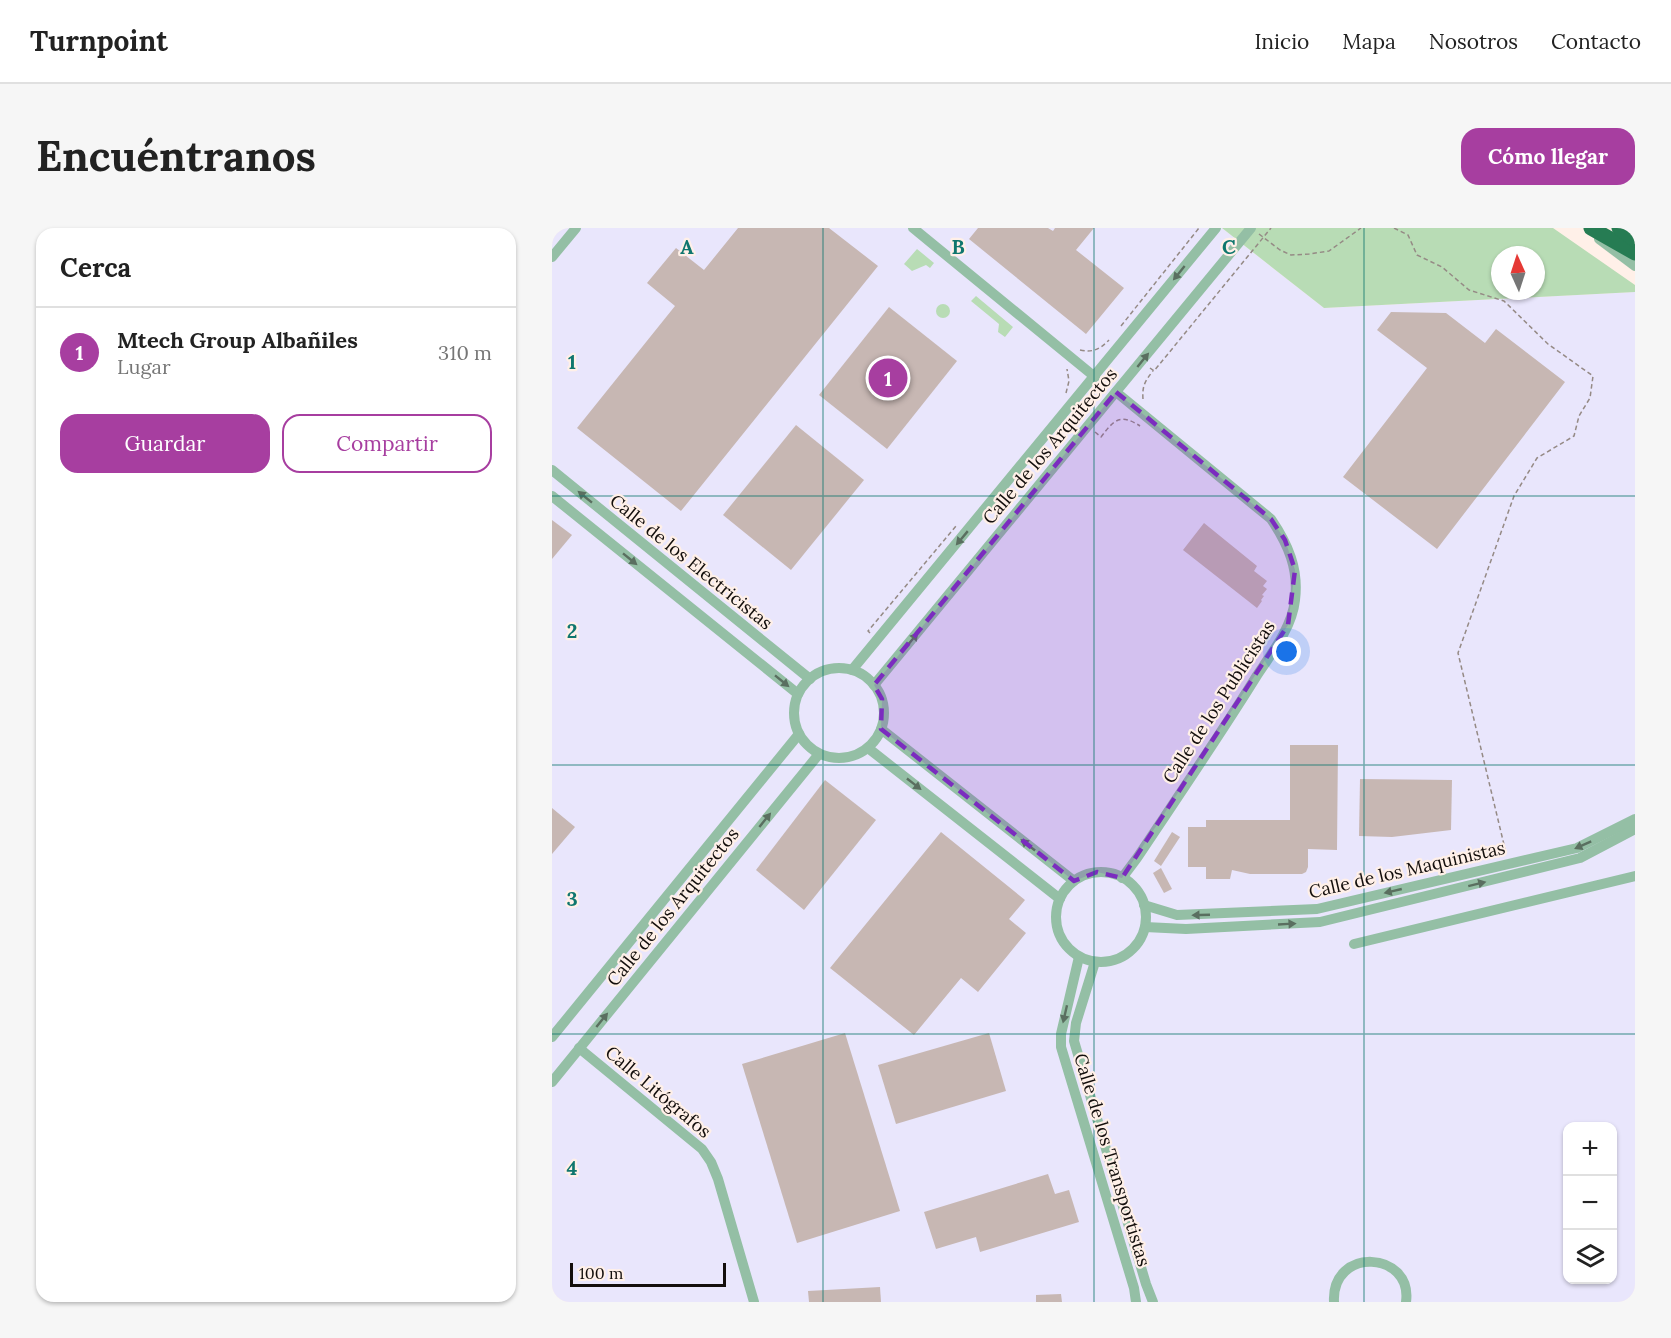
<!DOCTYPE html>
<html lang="es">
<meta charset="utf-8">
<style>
body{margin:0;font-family:Lora,serif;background:#f6f6f6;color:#222}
.controls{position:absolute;right:18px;bottom:18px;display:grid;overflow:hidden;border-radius:12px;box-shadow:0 2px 4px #0004}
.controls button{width:54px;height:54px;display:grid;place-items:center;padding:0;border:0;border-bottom:2px solid #e0e0e0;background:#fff;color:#222;font:30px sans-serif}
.compass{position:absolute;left:939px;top:18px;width:54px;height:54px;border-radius:50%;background:#fff;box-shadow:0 2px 4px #0004;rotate:357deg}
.scale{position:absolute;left:18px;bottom:15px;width:156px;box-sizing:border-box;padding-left:6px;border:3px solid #130e0c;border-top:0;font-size:16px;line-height:21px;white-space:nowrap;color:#130e0c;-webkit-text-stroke:4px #fff0e8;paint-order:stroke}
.you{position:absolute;left:735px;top:424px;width:21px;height:21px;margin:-15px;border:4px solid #fff;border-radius:50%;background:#1a73e8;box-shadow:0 0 0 9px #1a73e833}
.badge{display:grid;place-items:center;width:39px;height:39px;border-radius:50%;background:#a73ea0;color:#fff;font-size:20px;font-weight:700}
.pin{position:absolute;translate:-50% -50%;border:3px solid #fff;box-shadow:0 2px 6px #0006}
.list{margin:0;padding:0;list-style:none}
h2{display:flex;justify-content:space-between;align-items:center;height:78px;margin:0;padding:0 24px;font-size:26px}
h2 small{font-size:20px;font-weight:400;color:#767676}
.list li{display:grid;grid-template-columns:39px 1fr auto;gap:18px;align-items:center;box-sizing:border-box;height:90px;padding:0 24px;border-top:2px solid #e0e0e0}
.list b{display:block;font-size:22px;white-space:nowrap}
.list p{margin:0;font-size:20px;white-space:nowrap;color:#767676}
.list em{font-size:20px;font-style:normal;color:#767676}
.actions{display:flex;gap:12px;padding:18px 24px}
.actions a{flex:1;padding:14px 0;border:2px solid #a73ea0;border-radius:18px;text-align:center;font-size:21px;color:#a73ea0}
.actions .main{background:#a73ea0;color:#fff}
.icon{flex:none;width:33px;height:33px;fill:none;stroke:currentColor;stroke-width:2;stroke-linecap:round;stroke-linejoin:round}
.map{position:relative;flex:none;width:1083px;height:1074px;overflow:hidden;border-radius:18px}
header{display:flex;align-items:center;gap:36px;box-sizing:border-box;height:84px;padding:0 30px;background:#fff;border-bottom:2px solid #e0e0e0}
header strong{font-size:28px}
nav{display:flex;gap:33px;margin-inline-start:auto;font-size:21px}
.intro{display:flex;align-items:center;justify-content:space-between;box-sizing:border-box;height:144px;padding:0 36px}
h1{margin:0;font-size:42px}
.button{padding:15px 27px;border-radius:18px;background:#a73ea0;color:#fff;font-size:21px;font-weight:700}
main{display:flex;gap:36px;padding:0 36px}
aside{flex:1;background:#fff;border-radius:18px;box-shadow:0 2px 4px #0004}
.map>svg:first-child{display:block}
.industrial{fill:#e9e6fc;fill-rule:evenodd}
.green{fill:#b8dcb5;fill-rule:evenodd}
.building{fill:#c7b7b3}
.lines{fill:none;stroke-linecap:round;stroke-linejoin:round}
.path{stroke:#958a85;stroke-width:1.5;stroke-dasharray:4.5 3;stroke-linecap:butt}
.minor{stroke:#94bfa5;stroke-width:10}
.highway{stroke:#267c53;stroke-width:15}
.oneway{fill:#5a6f60}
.marked{fill:#7b2cbf;fill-opacity:0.2;stroke:#7b2cbf;stroke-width:4.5;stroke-dasharray:12 8;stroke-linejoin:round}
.grid{fill:none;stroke:#0f766e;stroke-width:1.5;stroke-opacity:0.55}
.labels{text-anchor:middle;stroke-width:4.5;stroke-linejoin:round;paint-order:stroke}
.street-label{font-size:18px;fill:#130e0c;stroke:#fff0e8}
.grid-label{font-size:20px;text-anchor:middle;font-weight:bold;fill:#0f766e;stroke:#fff0e8;stroke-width:4.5;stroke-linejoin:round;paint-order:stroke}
</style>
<header>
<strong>Turnpoint</strong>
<nav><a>Inicio</a><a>Mapa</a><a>Nosotros</a><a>Contacto</a></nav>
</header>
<div class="intro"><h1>Encuéntranos</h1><a class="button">Cómo llegar</a></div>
<main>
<aside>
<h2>Cerca<small></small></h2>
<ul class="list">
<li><span class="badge">1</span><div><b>Mtech Group Albañiles</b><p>Lugar</p></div><em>310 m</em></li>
</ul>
<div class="actions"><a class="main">Guardar</a><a>Compartir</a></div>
</aside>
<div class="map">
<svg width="1083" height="1074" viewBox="0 0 1083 1074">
<rect width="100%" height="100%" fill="#fff0e8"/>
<path class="industrial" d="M 0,0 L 670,0 L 772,80 L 1083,64 L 1083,1074 L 0,1074 ZM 1016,898 L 1060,898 L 1060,1052 L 1016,1052 Z"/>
<g class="green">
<path d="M 670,0 L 1001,0 L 1083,57 L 1083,64 L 772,80 ZM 948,27 L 984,27 L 984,63 L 948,63 Z"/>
<path d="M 365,21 L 382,35 L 378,40 L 374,37 L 360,43 L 352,36 Z"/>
<path d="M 424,68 L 461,99 L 453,109 L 446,104 L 447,96 L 419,73 Z"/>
<circle cx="391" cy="83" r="7"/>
</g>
<g class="building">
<path d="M 186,0 L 277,0 L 326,38 L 129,283 L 25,200 L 123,78 L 95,55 L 124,20 L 152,42 Z"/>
<path d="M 426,0 L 496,0 L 501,3 L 503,0 L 542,0 L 524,22 L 572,60 L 534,106 L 417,11 Z"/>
<path d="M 337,79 L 405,133 L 335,221 L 267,167 Z"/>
<path d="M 839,84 L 894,85 L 933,115 L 944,101 L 1013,154 L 885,321 L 791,249 L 875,140 L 825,102 Z"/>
<path d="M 244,197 L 312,252 L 239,342 L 171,287 Z"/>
<path d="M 0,292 L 20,307 L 0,331 Z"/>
<path d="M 652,295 L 705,338 L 702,343 L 715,353 L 711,358 L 715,361 L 710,367 L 712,368 L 709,372 L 710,373 L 705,380 L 631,322 Z"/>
<path d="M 738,517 L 786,517 L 785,622 L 756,621 L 756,639 L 754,644 L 750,646 L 698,646 L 680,642 L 678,651 L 654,651 L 654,639 L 636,639 L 636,599 L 654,599 L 654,592 L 738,592 Z"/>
<path d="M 808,551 L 900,552 L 899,602 L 840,609 L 807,608 Z"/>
<path d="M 273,552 L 324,592 L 252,682 L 204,642 Z"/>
<path d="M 0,580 L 23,599 L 0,626 Z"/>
<path d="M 389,604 L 473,672 L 457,691 L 474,705 L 426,764 L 409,750 L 362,807 L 278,740 Z"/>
<path d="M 620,604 L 628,609 L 609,638 L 602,633 Z"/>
<path d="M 609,640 L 620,661 L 612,665 L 601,645 Z"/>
<path d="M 293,805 L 348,983 L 245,1015 L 190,836 Z"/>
<path d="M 437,805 L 454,863 L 344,896 L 326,837 Z"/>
<path d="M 496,946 L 503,966 L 517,962 L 527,994 L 428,1024 L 424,1009 L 384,1021 L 372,984 Z"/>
<path d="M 328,1059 L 329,1074 L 257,1074 L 256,1063 Z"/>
<path d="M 509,1066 L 510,1074 L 484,1074 L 484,1067 Z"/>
</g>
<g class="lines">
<g class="path">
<path d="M 842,0 L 856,7 L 865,27 L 890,39 L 917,62 L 952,73 L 996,116 L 1041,148 L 1038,170 L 1027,188 L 1022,208 L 985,230 L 962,268 L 906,425 L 954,625"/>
<path d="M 707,6 L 728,22 L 739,27 L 757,26 L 777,23 L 809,0"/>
<path d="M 569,98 L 647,0"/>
<path d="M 528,122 C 541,125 548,121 557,112"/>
<path d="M 598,140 L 602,143 L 719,0"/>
<path d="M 514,165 L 517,153 L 515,141"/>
<path d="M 591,171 C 590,158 593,153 601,143"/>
<path d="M 543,204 L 549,209 C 562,192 568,185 588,198"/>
<path d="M 318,405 L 316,403 L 404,298"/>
</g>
<g class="minor">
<path d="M 361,0 L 543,149"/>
<path d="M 1047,11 L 1083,38"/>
<path d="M 0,29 L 24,0"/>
<path d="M 564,164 L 719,291 C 736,316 747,341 743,372 C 740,400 719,426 704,449 C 666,510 625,570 585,630 L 570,650"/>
<path d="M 0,242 L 258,451"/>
<path d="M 0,268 L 246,466"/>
<circle cx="287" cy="485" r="45"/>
<path d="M 300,442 L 664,0"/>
<path d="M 322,457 L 699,0"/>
<path d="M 329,501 L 522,653"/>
<path d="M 316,520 L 508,671"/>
<circle cx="549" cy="689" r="45"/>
<path d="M 592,677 L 625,687 L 765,681 L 1025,620 L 1083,591"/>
<path d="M 593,699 L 634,701 L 768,694 L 1028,630 L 1083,601"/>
<path d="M 802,716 L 1083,648"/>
<path d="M 527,729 L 509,806 L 509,819 L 582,1060 L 584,1074"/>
<path d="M 543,734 L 524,795 L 522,813 L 594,1056 L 601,1074"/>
<path d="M 0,809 L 247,506"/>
<path d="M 27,820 L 150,921 L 159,934 L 166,951 L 202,1074"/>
<path d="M 0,854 L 267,526"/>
<path d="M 782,1074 C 779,1018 861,1023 854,1074"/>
</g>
<g class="highway">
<path d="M 1039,0 L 1083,25"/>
<path d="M 1067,0 L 1083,12"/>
</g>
</g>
<defs><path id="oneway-solid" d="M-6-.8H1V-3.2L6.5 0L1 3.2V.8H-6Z" transform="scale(1.5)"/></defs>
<g class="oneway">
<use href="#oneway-solid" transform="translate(627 45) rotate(129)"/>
<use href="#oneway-solid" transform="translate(591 132) rotate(-51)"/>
<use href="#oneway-solid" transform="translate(33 269) rotate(-141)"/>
<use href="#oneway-solid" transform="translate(410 310) rotate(130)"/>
<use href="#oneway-solid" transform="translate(78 331) rotate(39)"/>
<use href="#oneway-solid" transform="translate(360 412) rotate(-50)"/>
<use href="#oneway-solid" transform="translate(230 453) rotate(39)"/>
<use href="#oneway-solid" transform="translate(362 556) rotate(38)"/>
<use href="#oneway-solid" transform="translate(213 592) rotate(-51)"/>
<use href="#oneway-solid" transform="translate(476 617) rotate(-142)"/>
<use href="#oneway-solid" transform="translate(1031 617) rotate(156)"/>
<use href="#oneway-solid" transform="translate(925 656) rotate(-14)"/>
<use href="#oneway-solid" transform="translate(841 663) rotate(167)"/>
<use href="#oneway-solid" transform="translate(649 687) rotate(178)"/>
<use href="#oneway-solid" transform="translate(735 696) rotate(-3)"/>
<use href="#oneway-solid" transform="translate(513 786) rotate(103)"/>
<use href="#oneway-solid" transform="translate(50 792) rotate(-51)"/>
</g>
<path class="marked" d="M 564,164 L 719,291 L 733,312 L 743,342 L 736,397 L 570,650 L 545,644 L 522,653 L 329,501 L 330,471 L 322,457 Z"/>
<path class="grid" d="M 271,0 L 271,1074M 542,0 L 542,1074M 812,0 L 812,1074M 0,268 L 1083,268M 0,537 L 1083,537M 0,806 L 1083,806"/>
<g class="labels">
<g class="street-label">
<text transform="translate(498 218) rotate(-50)" y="6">Calle de los Arquitectos</text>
<text transform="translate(139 334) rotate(39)" y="6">Calle de los Electricistas</text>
<text transform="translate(667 474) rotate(-57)" y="6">Calle de los Publicistas</text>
<text transform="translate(855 642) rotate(-13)" y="6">Calle de los Maquinistas</text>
<text transform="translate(121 679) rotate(-51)" y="6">Calle de los Arquitectos</text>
<text transform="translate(106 864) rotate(40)" y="6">Calle Litógrafos</text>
<text transform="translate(560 932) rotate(73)" y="6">Calle de los Transportistas</text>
</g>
</g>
<g class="grid-label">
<text x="135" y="26">A</text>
<text x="406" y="26">B</text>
<text x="677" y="26">C</text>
<text x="20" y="141">1</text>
<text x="20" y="410">2</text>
<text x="20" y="678">3</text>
<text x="20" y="947">4</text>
</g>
</svg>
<div class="controls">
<button>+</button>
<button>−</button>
<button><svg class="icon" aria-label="layers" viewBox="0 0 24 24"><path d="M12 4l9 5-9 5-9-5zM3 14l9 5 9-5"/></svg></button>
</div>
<svg class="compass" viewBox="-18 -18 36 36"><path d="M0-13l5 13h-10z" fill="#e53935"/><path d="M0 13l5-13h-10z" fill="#767676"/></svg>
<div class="scale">100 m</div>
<div class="you"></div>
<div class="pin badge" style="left:336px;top:150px">1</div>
</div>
</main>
